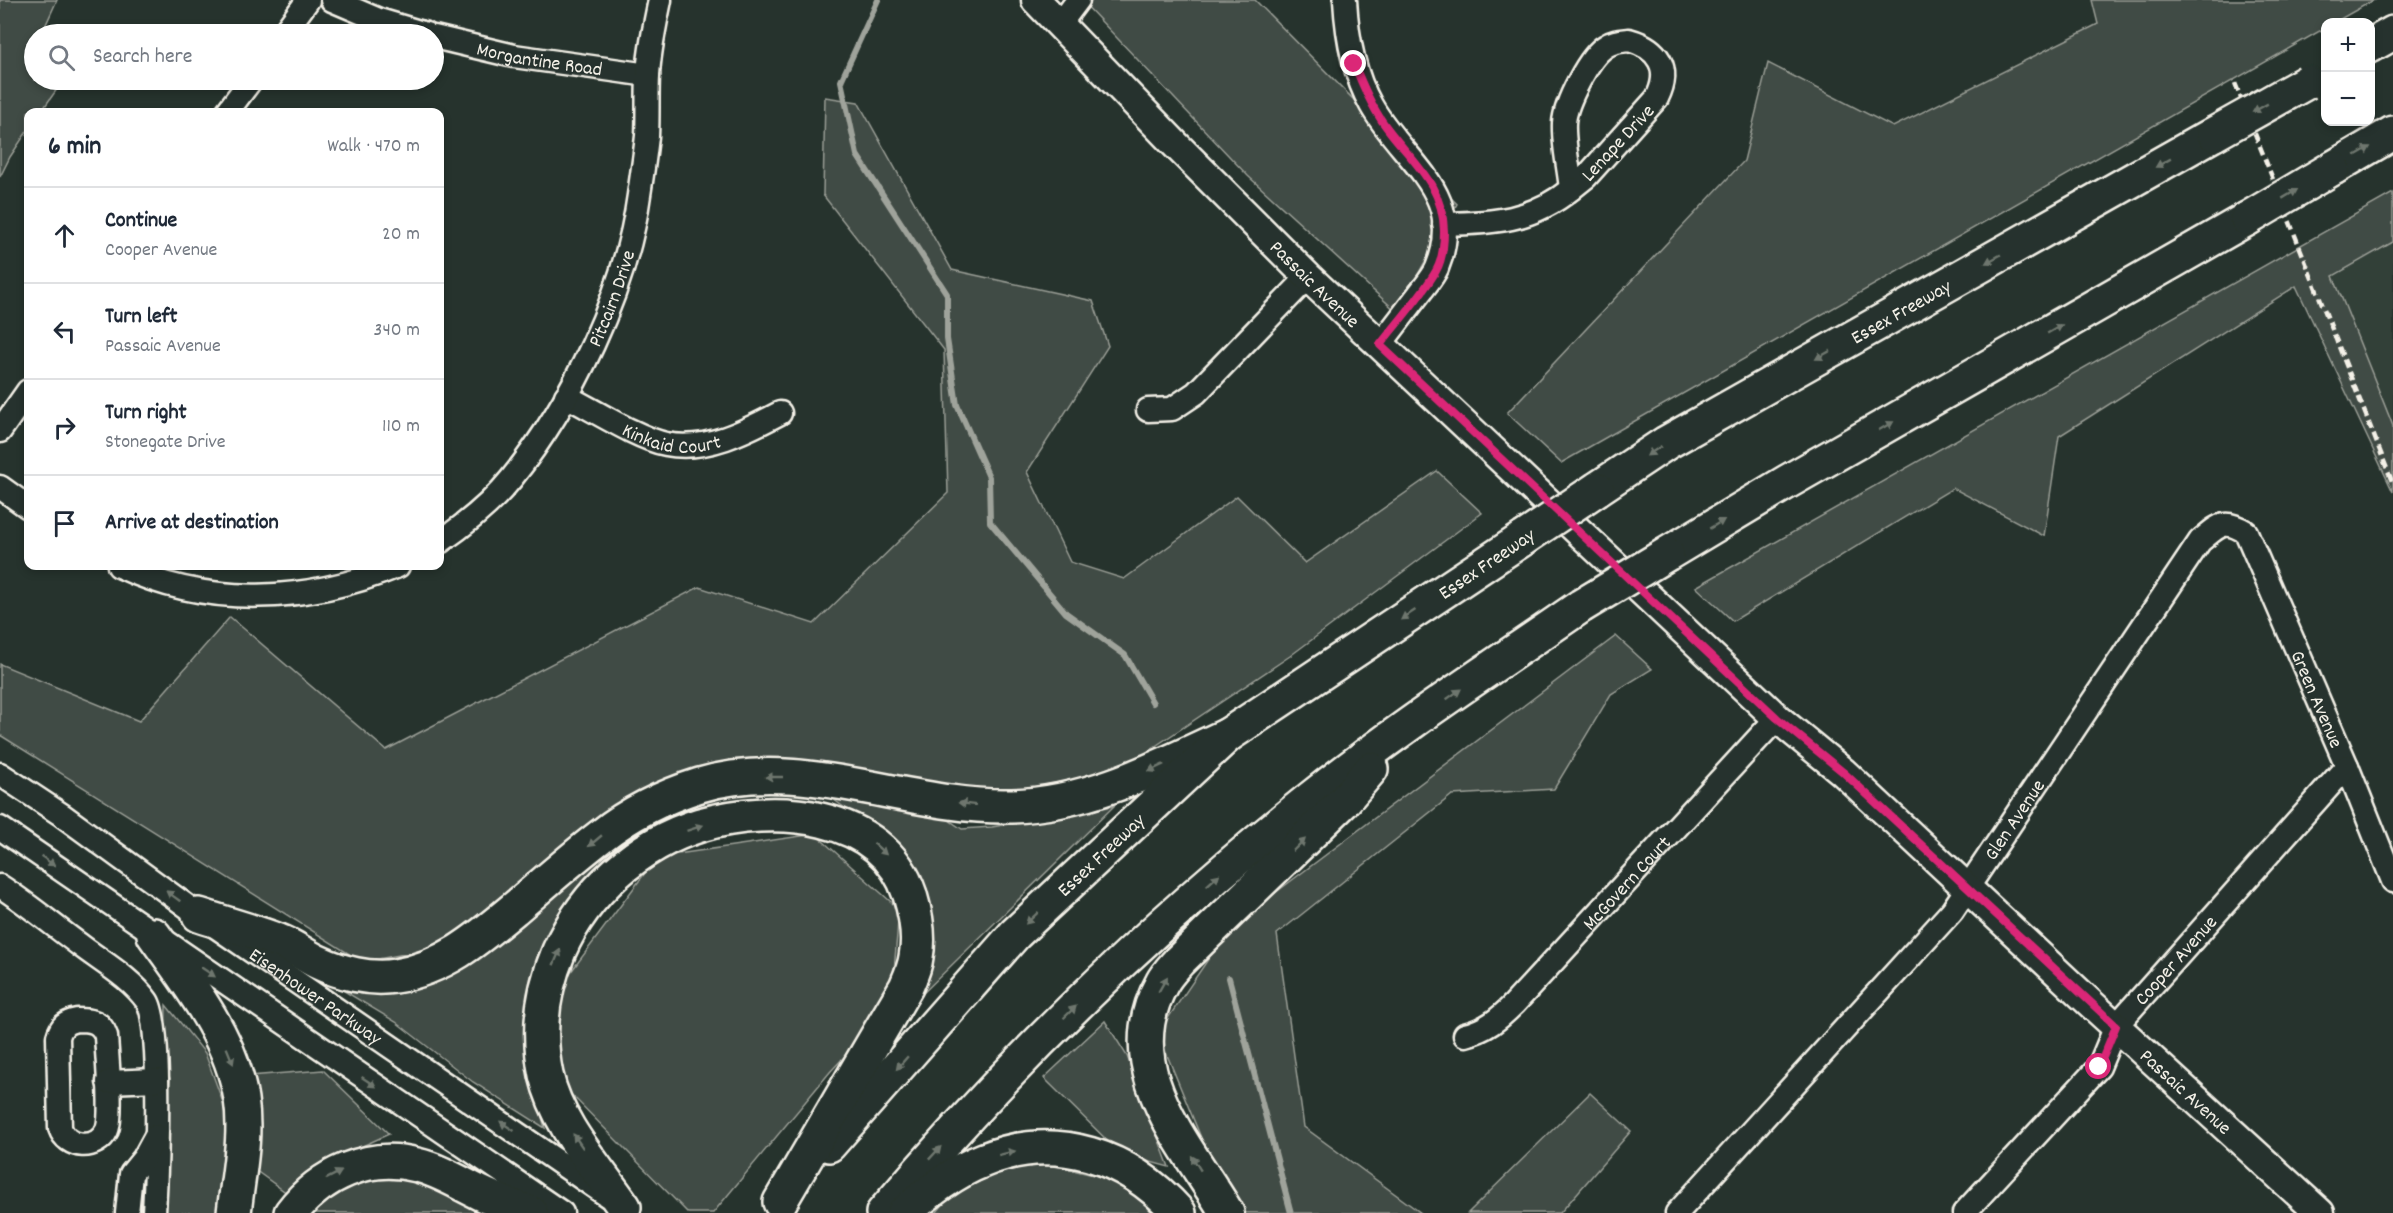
<!DOCTYPE html>
<meta charset="utf-8">
<style>
body{margin:0;font-family:Dekko,sans-serif;background:#f6f6f7;color:#1f2937}
.controls{position:absolute;right:18px;top:18px;display:grid;overflow:hidden;border-radius:12px;box-shadow:0 3px 9px #0003}
.controls button{width:54px;height:54px;display:grid;place-items:center;padding:0;border:0;border-bottom:2px solid #e0e1e3;background:#fff;color:#1f2937;font:30px sans-serif}
.stop{position:absolute;width:18px;height:18px;margin:-14px;border:4px solid #db2777;border-radius:50%;background:#fff}
.stop.end{background:#db2777;border-color:#fff;box-shadow:0 2px 6px #0008}
.list{margin:0;padding:0;list-style:none}
h2{display:flex;justify-content:space-between;align-items:center;height:78px;margin:0;padding:0 24px;font-size:26px}
h2 small{font-size:20px;font-weight:400;color:#747a83}
.list li{display:grid;grid-template-columns:39px 1fr auto;gap:18px;align-items:center;box-sizing:border-box;height:96px;padding:0 24px;border-top:2px solid #e0e1e3}
.list b{display:block;font-size:22px;white-space:nowrap}
.list p{margin:0;font-size:20px;white-space:nowrap;color:#747a83}
.list em{font-size:20px;font-style:normal;color:#747a83}
.icon{flex:none;width:33px;height:33px;fill:none;stroke:currentColor;stroke-width:2;stroke-linecap:round;stroke-linejoin:round}
.map{position:relative;flex:none;width:2393px;height:1213px;overflow:hidden}
.search{position:absolute;background:#fff;box-shadow:0 3px 9px #0003;left:24px;top:24px;width:420px;height:66px;display:flex;align-items:center;gap:15px;box-sizing:border-box;padding:0 21px;border-radius:33px;color:#747a83;font-size:22px}
.panel{position:absolute;background:#fff;box-shadow:0 3px 9px #0003;left:24px;top:108px;width:420px;height:462px;border-radius:12px}
.map>svg:first-child{display:block}
.built{fill:#333f39}
.green{fill:#414b45;stroke:#9a9e96;stroke-width:1.5}
.lines{fill:none;stroke-linecap:round;stroke-linejoin:round}
.stream{stroke:#9fa39b;stroke-width:6}
.minor-casing{stroke:#f4f1e8;stroke-width:27}
.major-casing{stroke:#f4f1e8;stroke-width:33}
.highway-casing{stroke:#f4f1e8;stroke-width:38}
.minor{stroke:#26332d;stroke-width:22}
.major{stroke:#26332d;stroke-width:28}
.highway{stroke:#26332d;stroke-width:33}
.rail{stroke:#f4f1e8;stroke-width:4.5;stroke-dasharray:9 4.5;stroke-linecap:butt}
.highway-bridge-casing{stroke:#f4f1e8;stroke-width:38;stroke-linecap:butt}
.highway-bridge{stroke:#26332d;stroke-width:33}
.oneway{fill:#6e766e}
.route{stroke:#db2777;stroke-width:8}
.labels{text-anchor:middle;stroke-width:6;stroke-linejoin:round;paint-order:stroke}
.street-label{font-size:20px;fill:#f4f1e8;stroke:#26332d}
</style>
<div class="map">
<svg width="2393" height="1213" viewBox="0 0 2393 1213">
<rect width="100%" height="100%" fill="#26332d"/>
<filter id="ink" filterUnits="userSpaceOnUse"><feTurbulence type="fractalNoise" baseFrequency=".0167" numOctaves="2"/><feDisplacementMap in="SourceGraphic" scale="12" xChannelSelector="R" yChannelSelector="G"/><feConvolveMatrix kernelMatrix="1 2 1 2 8 2 1 2 1" color-interpolation-filters="sRGB"/></filter>
<g filter="url(#ink)">
<path class="built" d="M 2393,242 L 2393,426 L 2333,276 Z"/>
<g class="green">
<path d="M 0,0 L 57,0 L 43,31 L 49,34 L 34,34 L 34,80 L 100,80 L 57,89 L 41,112 L 28,112 L 28,130 L 10,157 L 0,177 Z"/>
<path d="M 1081,0 L 1255,0 L 1457,204 L 1397,312 L 1248,176 Z"/>
<path d="M 2092,0 L 2374,0 L 2335,22 L 2326,22 L 2325,28 L 1561,463 L 1507,413 L 1744,161 L 1768,63 L 1893,127 L 2098,24 Z"/>
<path d="M 825,97 L 858,102 L 952,270 L 1093,301 L 1108,346 L 1027,472 L 1070,562 L 1124,579 L 1237,496 L 1305,563 L 1437,471 L 1482,513 L 1290,656 L 1118,771 L 993,795 L 716,769 L 447,946 L 362,962 L 0,735 L 0,664 L 139,721 L 230,617 L 386,750 L 699,587 L 814,624 L 948,493 L 944,350 L 823,195 Z"/>
<path d="M 2393,193 L 2393,242 L 2333,276 L 2393,426 L 2393,492 L 2296,286 L 2059,436 L 2044,536 L 1953,488 L 1733,621 L 1696,587 Z"/>
<path d="M 1616,636 L 1652,669 L 1611,694 L 1554,789 L 1452,795 L 1277,934 L 1304,1127 L 1421,1213 L 1232,1213 L 1158,1033 L 1230,927 Z"/>
<path d="M 825,793 L 940,814 L 962,829 L 992,827 L 1114,806 L 912,1004 L 926,956 L 874,830 Z"/>
<path d="M 815,834 L 899,909 L 892,997 L 874,1025 L 830,1072 L 713,1213 L 688,1213 L 560,1083 L 558,989 L 657,857 Z"/>
<path d="M 618,846 L 557,924 L 536,979 L 527,1064 L 545,1128 L 473,1082 L 396,1022 L 344,991 L 412,988 L 522,921 Z"/>
<path d="M 166,1005 L 205,1053 L 230,1122 L 217,1213 L 163,1213 Z"/>
<path d="M 1105,1021 L 1127,1056 L 1169,1167 L 1121,1154 L 1044,1078 Z"/>
<path d="M 323,1070 L 389,1134 L 336,1158 L 287,1193 L 248,1165 L 260,1125 L 250,1076 Z"/>
<path d="M 1590,1093 L 1631,1131 L 1560,1213 L 1468,1213 Z"/>
<path d="M 1027,1159 L 1131,1184 L 1152,1213 L 936,1213 L 951,1195 Z"/>
<path d="M 353,1176 L 431,1177 L 490,1213 L 315,1213 Z"/>
</g>
<g class="lines">
<g class="stream">
<path d="M 878,0 L 841,81 L 857,155 L 947,294 L 947,339 L 957,405 L 989,477 L 990,522 L 1066,613 L 1125,655 L 1153,703"/>
<path d="M 1229,978 L 1291,1213"/>
</g>
<g class="minor-casing">
<g id="minor">
<path d="M 332,0 L 379,20 L 426,34"/>
<path d="M 1345,0 C 1347,36 1353,73 1371,105 C 1402,161 1468,193 1437,268 C 1433,277 1425,286 1419,294 C 1406,311 1393,328 1380,345"/>
<path d="M 1060,24 L 1078,0"/>
<path d="M 283,34 L 308,0"/>
<path id="s1" d="M 434,37 L 514,56 L 648,75"/>
<path d="M 1629,40 C 1658,48 1672,68 1657,98 L 1586,177 L 1571,189 C 1569,168 1563,144 1564,123 C 1565,104 1589,56 1606,46 C 1613,41 1621,41 1629,40 Z"/>
<path d="M 227,112 L 251,80"/>
<path d="M 1444,224 C 1493,223 1532,221 1571,189"/>
<path id="s2" d="M 566,396 C 592,409 639,439 666,444 C 706,452 746,431 780,413"/>
<path d="M 1148,410 L 1172,409 L 1196,393 L 1308,277"/>
<path d="M 0,431 L 28,391"/>
<path d="M 0,487 L 28,507"/>
<path id="s3" d="M 440,542 C 466,524 491,504 511,479 C 572,403 626,291 639,195 C 642,175 645,155 647,136 C 648,116 647,96 648,76 C 649,51 655,25 660,0"/>
<path d="M 119,566 C 208,608 308,603 398,566"/>
<path id="s4" d="M 0,774 L 62,815 L 199,915 L 608,1196"/>
<path d="M 0,828 L 562,1213"/>
<path d="M 0,886 C 28,904 54,926 80,945 C 102,962 131,978 147,1001 C 163,1024 156,1178 154,1213"/>
<path d="M 77,1020 C 91,1020 101,1021 106,1036 C 107,1055 113,1115 107,1130 C 97,1151 67,1149 60,1128 L 58,1037 C 61,1026 66,1022 77,1020 Z"/>
<path id="s5" d="M 1465,1035 C 1486,1030 1499,1019 1514,1004 L 1777,718"/>
<path d="M 108,1082 L 157,1080"/>
<path d="M 127,1213 L 131,1174 L 144,1158 L 156,1136"/>
<path id="s6" d="M 1677,1213 L 1952,911 L 2200,541 C 2219,526 2223,518 2246,532 L 2347,766 L 2393,881"/>
<path id="s7" d="M 1964,1213 L 2099,1067 L 2116,1026 L 2347,766"/>
</g>
</g>
<g class="major-casing">
<g id="major">
<path id="s8" d="M 1036,0 L 1175,144 L 1308,277 L 1777,718 L 1843,772 L 2089,1002 L 2320,1213"/>
</g>
</g>
<g class="highway-casing">
<g id="highway">
<path d="M 2370,46 L 2393,33"/>
<path d="M 2333,168 L 2393,133"/>
<path id="s9" d="M 1597,489 L 1666,443 L 2214,134"/>
<path d="M 1667,554 L 1787,482 L 2247,219"/>
<path d="M 199,915 C 226,924 253,931 279,941 C 293,946 305,956 318,962 C 341,973 370,980 395,976 C 444,968 478,939 515,908 C 543,884 571,859 601,836 C 630,813 665,796 700,785 C 803,754 909,809 1012,806 C 1089,804 1159,767 1228,735"/>
<path d="M 154,935 C 190,986 231,1036 241,1099 C 247,1136 238,1176 234,1213"/>
<path id="s10" d="M 829,1145 L 1015,934 L 1228,735 L 1524,538"/>
<path d="M 624,1207 C 596,1166 557,1124 546,1075 C 537,1032 542,991 559,951 C 585,892 638,844 700,825 C 773,804 882,810 910,895 C 916,915 920,936 916,957 C 915,967 910,978 906,987 L 780,1202"/>
<path d="M 291,1213 C 320,1175 368,1152 417,1165 C 439,1170 459,1183 480,1193 C 496,1201 514,1206 531,1213"/>
<path d="M 883,1213 C 1011,1061 1156,922 1311,798 C 1397,729 1490,669 1581,606"/>
<path d="M 904,1213 C 928,1192 953,1172 984,1160 C 1056,1131 1129,1156 1179,1213"/>
<path d="M 1227,1213 C 1186,1143 1114,1068 1162,983 C 1166,975 1173,968 1179,961 L 1343,802 L 1371,769"/>
</g>
</g>
<use href="#minor" class="minor"/>
<use href="#major" class="major"/>
<use href="#highway" class="highway"/>
<path class="rail" d="M 2235,83 L 2393,484"/>
<g class="highway-bridge-casing">
<g id="highway-bridge">
<path d="M 2214,134 L 2307,82"/>
<path d="M 2247,219 L 2333,168"/>
<path d="M 1524,538 L 1597,489"/>
<path d="M 1581,606 L 1667,554"/>
</g>
</g>
<use href="#highway-bridge" class="highway-bridge"/>
</g>
<defs><path id="oneway-solid" d="M-6-.8H1V-3.2L6.5 0L1 3.2V.8H-6Z" transform="scale(1.5)"/></defs>
<g class="oneway">
<use href="#oneway-solid" transform="translate(2260 108) rotate(151)"/>
<use href="#oneway-solid" transform="translate(2363 151) rotate(-30)"/>
<use href="#oneway-solid" transform="translate(2163 163) rotate(151)"/>
<use href="#oneway-solid" transform="translate(2290 194) rotate(-31)"/>
<use href="#oneway-solid" transform="translate(1993 259) rotate(151)"/>
<use href="#oneway-solid" transform="translate(2055 329) rotate(-30)"/>
<use href="#oneway-solid" transform="translate(1823 355) rotate(151)"/>
<use href="#oneway-solid" transform="translate(1886 426) rotate(-30)"/>
<use href="#oneway-solid" transform="translate(1654 451) rotate(146)"/>
<use href="#oneway-solid" transform="translate(1717 524) rotate(-31)"/>
<use href="#oneway-solid" transform="translate(1408 615) rotate(146)"/>
<use href="#oneway-solid" transform="translate(1454 694) rotate(-35)"/>
<use href="#oneway-solid" transform="translate(1156 768) rotate(155)"/>
<use href="#oneway-solid" transform="translate(774 777) rotate(-180)"/>
<use href="#oneway-solid" transform="translate(967 804) rotate(-173)"/>
<use href="#oneway-solid" transform="translate(695 828) rotate(-19)"/>
<use href="#oneway-solid" transform="translate(595 841) rotate(140)"/>
<use href="#oneway-solid" transform="translate(1299 845) rotate(-44)"/>
<use href="#oneway-solid" transform="translate(880 849) rotate(42)"/>
<use href="#oneway-solid" transform="translate(48 861) rotate(35)"/>
<use href="#oneway-solid" transform="translate(1213 880) rotate(-42)"/>
<use href="#oneway-solid" transform="translate(173 896) rotate(-144)"/>
<use href="#oneway-solid" transform="translate(1032 918) rotate(137)"/>
<use href="#oneway-solid" transform="translate(557 957) rotate(-67)"/>
<use href="#oneway-solid" transform="translate(208 972) rotate(34)"/>
<use href="#oneway-solid" transform="translate(1163 984) rotate(-60)"/>
<use href="#oneway-solid" transform="translate(1070 1012) rotate(-44)"/>
<use href="#oneway-solid" transform="translate(230 1056) rotate(68)"/>
<use href="#oneway-solid" transform="translate(902 1063) rotate(131)"/>
<use href="#oneway-solid" transform="translate(369 1082) rotate(34)"/>
<use href="#oneway-solid" transform="translate(507 1126) rotate(-146)"/>
<use href="#oneway-solid" transform="translate(578 1141) rotate(-125)"/>
<use href="#oneway-solid" transform="translate(935 1153) rotate(-47)"/>
<use href="#oneway-solid" transform="translate(1007 1153) rotate(-14)"/>
<use href="#oneway-solid" transform="translate(1196 1163) rotate(-122)"/>
<use href="#oneway-solid" transform="translate(334 1175) rotate(-27)"/>
</g>
</g>
<g class="lines" filter="url(#ink)">
<path class="route" d="M 1354,64 C 1362,84 1370,103 1382,121 C 1408,159 1443,181 1444,231 C 1444,245 1443,259 1436,271 C 1423,294 1397,323 1380,345 L 1777,718 L 1843,772 L 2116,1026 L 2099,1067"/>
</g>
<g class="labels">
<g class="street-label">
<text dy="7" stroke="none"><textPath href="#s1" startOffset="108">Morgantine Road</textPath></text>
<text transform="translate(1617 142) rotate(-47)" y="7">Lenape Drive</text>
<text dy="7" stroke="none"><textPath href="#s8" startOffset="398">Passaic Avenue</textPath></text>
<text dy="7" stroke="none"><textPath href="#s3" startOffset="303">Pitcairn Drive</textPath></text>
<text dy="7" stroke="none"><textPath href="#s9" startOffset="352">Essex Freeway</textPath></text>
<text dy="7" stroke="none"><textPath href="#s2" startOffset="116">Kinkaid Court</textPath></text>
<text transform="translate(1486 563) rotate(-34)" y="7">Essex Freeway</text>
<text dy="7" stroke="none"><textPath href="#s6" startOffset="1088">Green Avenue</textPath></text>
<text dy="7" stroke="none"><textPath href="#s6" startOffset="519">Glen Avenue</textPath></text>
<text dy="7" stroke="none"><textPath href="#s10" startOffset="398">Essex Freeway</textPath></text>
<text dy="7" stroke="none"><textPath href="#s5" startOffset="224">McGovern Court</textPath></text>
<text dy="7" stroke="none"><textPath href="#s7" startOffset="332">Cooper Avenue</textPath></text>
<text dy="7" stroke="none"><textPath href="#s4" startOffset="386">Eisenhower Parkway</textPath></text>
<text dy="7" stroke="none"><textPath href="#s8" startOffset="1586">Passaic Avenue</textPath></text>
</g>
</g>
</svg>
<div class="controls">
<button>+</button>
<button>−</button>
</div>
<div class="stop" style="left:2099px;top:1067px"></div>
<div class="stop end" style="left:1354px;top:64px"></div>
<div class="search"><svg class="icon" aria-label="search" viewBox="0 0 24 24"><circle cx="10" cy="10" r="6"/><path d="M15 15l6 6"/></svg>Search here</div>
<section class="panel">
<h2>6 min<small>Walk · 470 m</small></h2>
<ul class="list">
<li><svg class="icon" aria-label="ahead" viewBox="0 0 24 24"><path d="M12 20V5M6 11l6-6 6 6"/></svg><div><b>Continue</b><p>Cooper Avenue</p></div><em>20 m</em></li>
<li><svg class="icon" aria-label="left" viewBox="0 0 24 24"><path d="M17 20v-9H6M10 6l-5 5 5 5"/></svg><div><b>Turn left</b><p>Passaic Avenue</p></div><em>340 m</em></li>
<li><svg class="icon" aria-label="right" viewBox="0 0 24 24"><path d="M7 20v-9h11M14 6l5 5-5 5"/></svg><div><b>Turn right</b><p>Stonegate Drive</p></div><em>110 m</em></li>
<li><svg class="icon" aria-label="arrive" viewBox="0 0 24 24"><path d="M6 21V4h12l-3 4 3 4H6"/></svg><div><b>Arrive at destination</b></div></li>
</ul>
</section>
</div>
